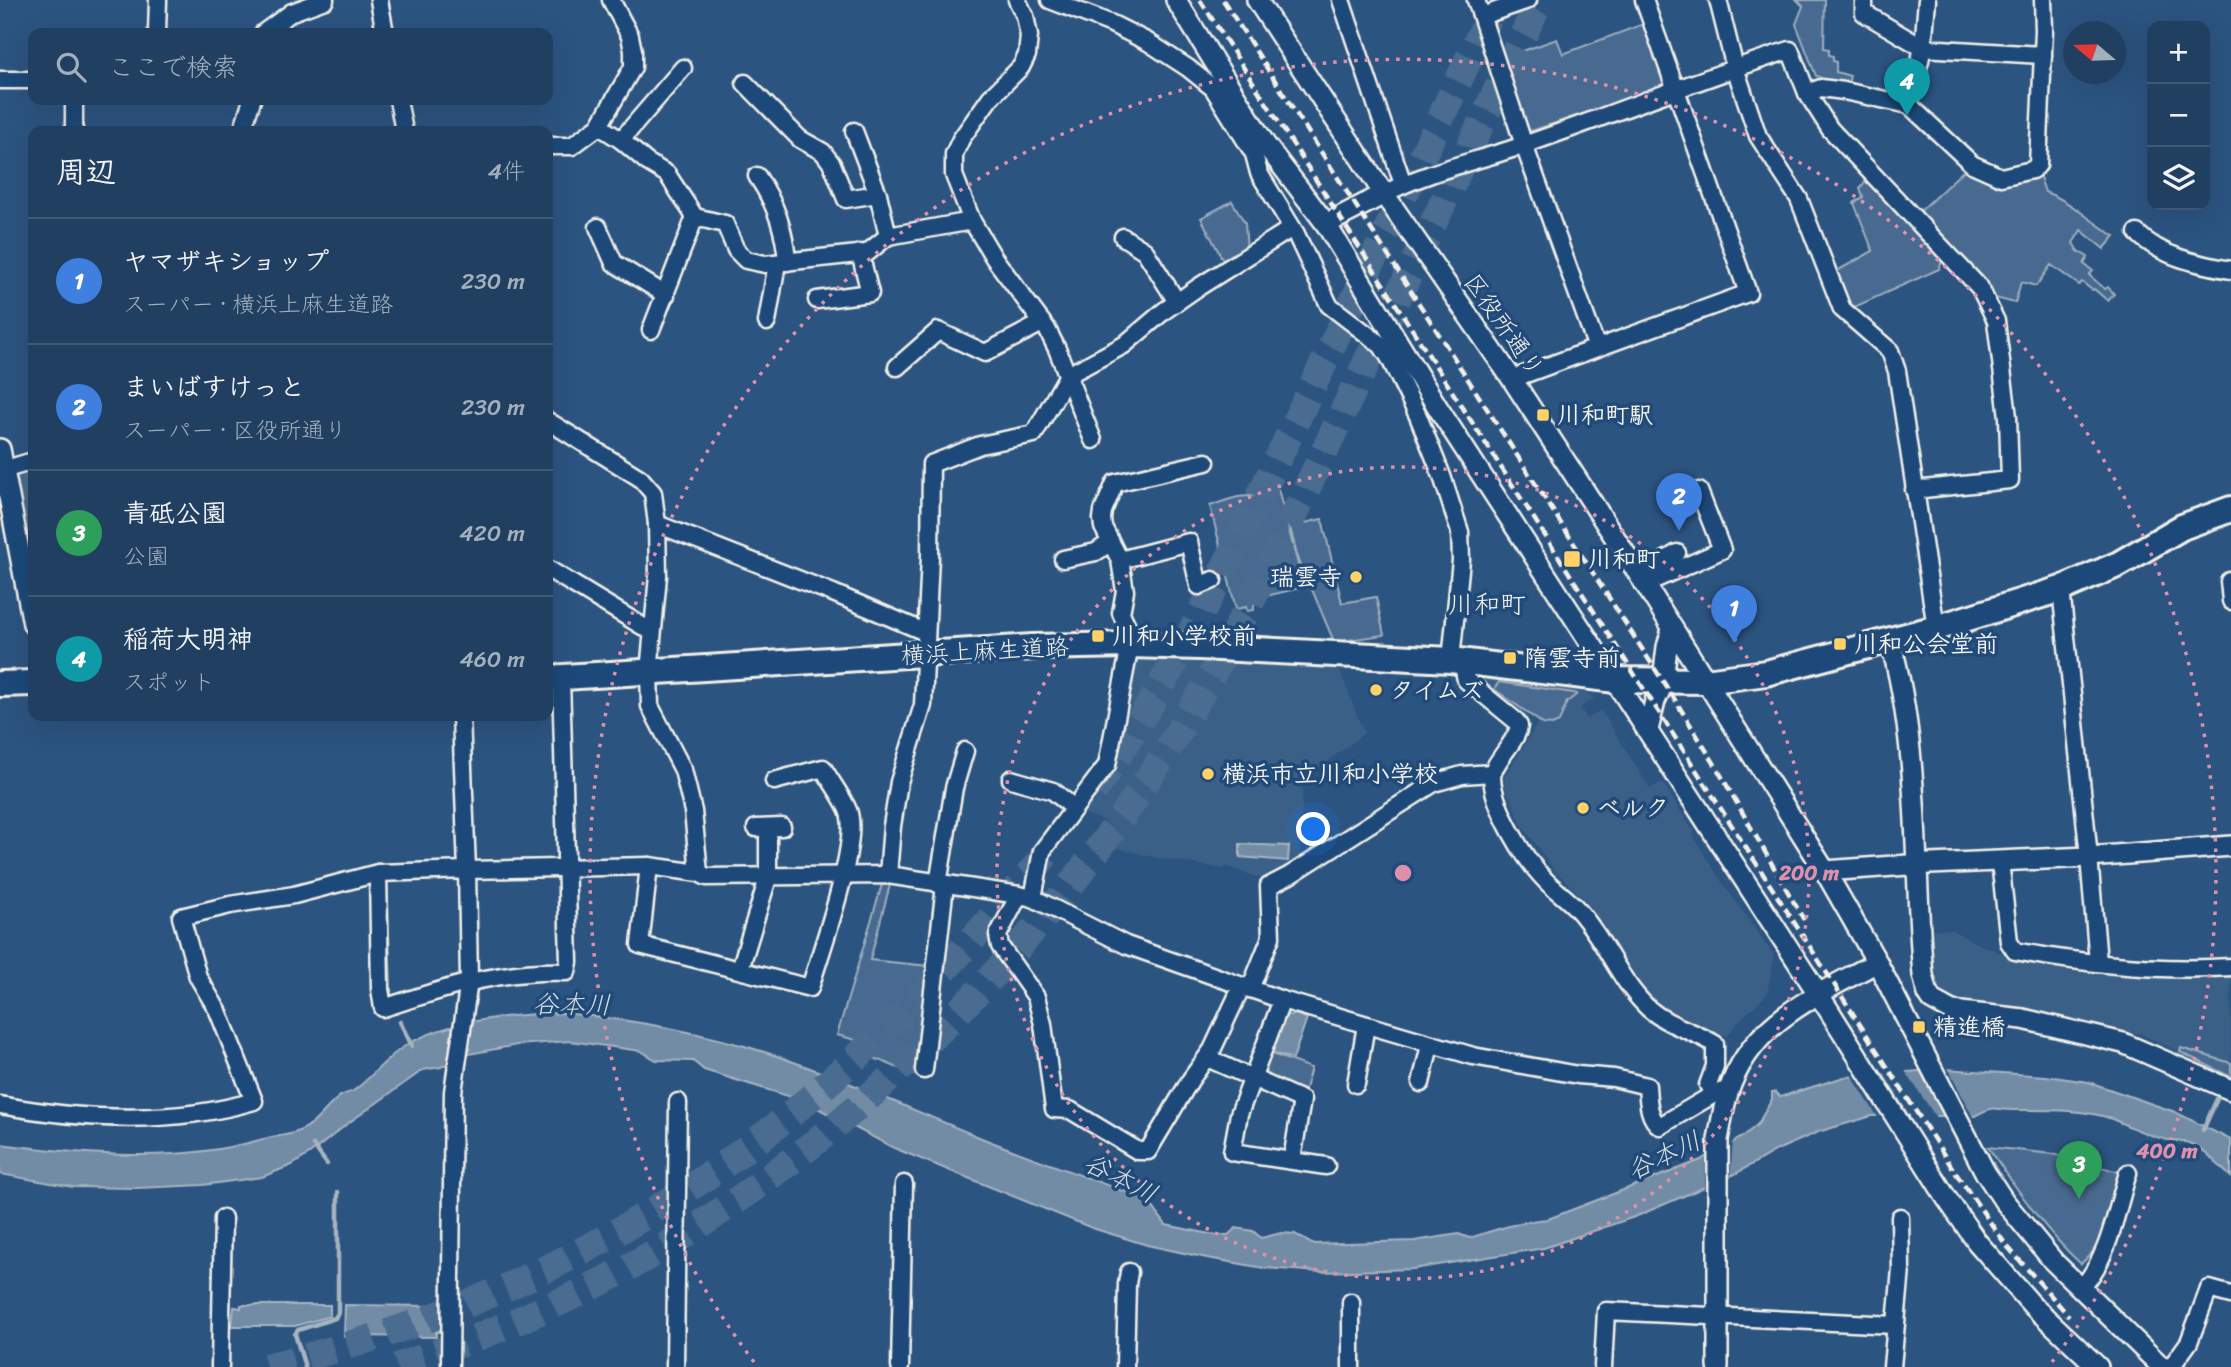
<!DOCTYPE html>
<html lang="ja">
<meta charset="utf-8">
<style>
body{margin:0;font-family:Sriracha,"Klee One",sans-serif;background:#2d4a6a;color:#f1f3f6}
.controls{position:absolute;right:21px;top:21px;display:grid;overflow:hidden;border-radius:14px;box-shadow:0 7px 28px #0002}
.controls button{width:63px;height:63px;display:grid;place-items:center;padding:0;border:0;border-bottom:2px solid #3e5876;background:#213f61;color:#f1f3f6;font:35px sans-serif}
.compass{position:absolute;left:2063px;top:21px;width:63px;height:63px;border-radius:50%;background:#213f61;box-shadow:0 7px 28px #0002;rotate:289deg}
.you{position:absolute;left:1314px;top:830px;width:24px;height:24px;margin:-18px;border:5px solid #fff;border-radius:50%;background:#1a73e8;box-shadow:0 0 0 10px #1a73e833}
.badge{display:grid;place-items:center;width:46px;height:46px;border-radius:50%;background:#8c9099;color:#fff;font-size:23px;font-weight:700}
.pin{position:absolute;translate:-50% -58px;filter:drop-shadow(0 2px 4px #0008)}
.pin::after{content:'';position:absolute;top:37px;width:24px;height:21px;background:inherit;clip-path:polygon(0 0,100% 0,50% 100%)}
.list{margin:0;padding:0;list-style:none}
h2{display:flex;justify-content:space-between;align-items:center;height:91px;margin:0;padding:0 28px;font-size:30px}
h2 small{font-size:23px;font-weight:400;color:#a2afbd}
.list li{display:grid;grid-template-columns:46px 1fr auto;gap:21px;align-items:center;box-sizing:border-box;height:126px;padding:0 28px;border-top:2px solid #3e5876}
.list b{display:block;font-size:26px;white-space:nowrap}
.list p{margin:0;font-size:23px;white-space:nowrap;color:#a2afbd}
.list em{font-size:23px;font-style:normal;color:#a2afbd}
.icon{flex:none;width:38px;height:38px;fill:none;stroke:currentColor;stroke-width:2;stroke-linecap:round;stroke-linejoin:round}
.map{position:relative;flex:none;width:2231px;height:1367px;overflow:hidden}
.search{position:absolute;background:#213f61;box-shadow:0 7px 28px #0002;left:28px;top:28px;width:525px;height:77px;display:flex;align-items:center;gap:18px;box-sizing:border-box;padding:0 24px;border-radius:14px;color:#a2afbd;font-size:26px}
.panel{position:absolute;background:#213f61;box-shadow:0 7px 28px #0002;left:28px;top:126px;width:525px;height:595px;border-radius:14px}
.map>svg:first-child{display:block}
.built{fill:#3b6088}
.green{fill:#496b90;stroke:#9eaebc;stroke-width:2}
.water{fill:#738ca6;stroke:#a7b4c0;stroke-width:2}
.pier{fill:#2c5481}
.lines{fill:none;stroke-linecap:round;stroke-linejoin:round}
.stream{stroke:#a7b4c0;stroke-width:4.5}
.motorway-tunnel{stroke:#4a6c90;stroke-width:28;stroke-dasharray:28 14;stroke-linecap:butt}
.minor-casing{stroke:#f4f1e8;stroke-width:21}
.tertiary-casing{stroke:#f4f1e8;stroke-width:24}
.primary-casing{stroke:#f4f1e8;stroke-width:30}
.minor{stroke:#1f4a7a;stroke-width:16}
.tertiary{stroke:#1f4a7a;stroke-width:19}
.primary{stroke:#1f4a7a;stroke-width:24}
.rail{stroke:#f4f1e8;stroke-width:4.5;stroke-dasharray:10 5;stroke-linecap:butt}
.ring{fill:none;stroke:#de8fa9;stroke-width:3.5;stroke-dasharray:3.5 7}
.poi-dot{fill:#ffd166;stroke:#1f4a7a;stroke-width:2.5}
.labels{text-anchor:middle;stroke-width:7;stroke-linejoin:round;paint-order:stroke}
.street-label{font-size:24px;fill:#f4f1e8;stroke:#1f4a7a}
.poi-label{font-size:24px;font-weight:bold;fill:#f4f1e8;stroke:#1f4a7a;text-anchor:start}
.neighbourhood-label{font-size:26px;fill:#f4f1e8;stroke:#1f4a7a}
.water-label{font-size:26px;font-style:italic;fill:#dadddb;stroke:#1f4a7a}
.centre{fill:#de8fa9;stroke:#1f4a7a;stroke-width:3.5}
.ring-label{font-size:21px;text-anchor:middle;font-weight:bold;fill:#de8fa9;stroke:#1f4a7a;stroke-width:7;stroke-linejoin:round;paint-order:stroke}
</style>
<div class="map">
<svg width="2231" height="1367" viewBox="0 0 2231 1367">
<rect width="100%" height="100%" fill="#2c5481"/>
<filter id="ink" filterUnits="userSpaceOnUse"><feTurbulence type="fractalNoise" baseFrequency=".0143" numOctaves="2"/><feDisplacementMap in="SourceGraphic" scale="14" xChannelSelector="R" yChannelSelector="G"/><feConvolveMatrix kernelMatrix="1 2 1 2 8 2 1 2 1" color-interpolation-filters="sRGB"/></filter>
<g filter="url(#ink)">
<g class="built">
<path d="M 1186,654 L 1338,666 L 1364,733 L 1303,781 L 1299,865 L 1268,881 L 1226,866 L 1224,869 L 1154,857 L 1101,844 L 1105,821 L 1076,810 L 1110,766 L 1128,666 L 1138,656 Z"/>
<path d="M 1478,674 L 1579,688 L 1594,698 L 1580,708 L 1587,719 L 1601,710 L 1650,789 L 1662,782 L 1694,832 L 1692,834 L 1719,878 L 1774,956 L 1767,994 L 1739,1021 L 1727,1036 L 1692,1025 L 1674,1015 L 1649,996 L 1586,901 L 1554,870 L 1522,825 L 1505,786 L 1504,778 L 1539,721 L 1472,679 Z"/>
<path d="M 1932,929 L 1952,930 L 1976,943 L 2008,956 L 2063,966 L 2067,972 L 2172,976 L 2231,975 L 2231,1063 L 2181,1048 L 2180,1052 L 2141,1034 L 2036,1015 L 1966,1006 L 1944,994 L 1934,983 L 1928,960 L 1933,960 Z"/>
</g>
<g class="green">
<path d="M 1797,0 L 1825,0 L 1824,48 L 1829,49 L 1829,55 L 1833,56 L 1833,61 L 1836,62 L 1836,72 L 1850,76 L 1848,84 L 1822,81 L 1820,77 L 1816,76 L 1796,24 L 1803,6 Z"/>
<path d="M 1646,23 L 1666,79 L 1661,88 L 1531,131 L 1525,128 L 1500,59 L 1557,39 L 1563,54 Z"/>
<path d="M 1963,171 L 2038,171 L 2045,192 C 2071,201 2091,222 2115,236 L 2104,249 L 2081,230 L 2073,243 L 2078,251 L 2088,257 L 2084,264 L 2093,271 L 2089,275 L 2105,289 L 2108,287 L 2114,294 L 2108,301 L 2094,289 L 2092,290 L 2082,282 L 2079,285 L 2051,265 L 2036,286 L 2021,282 L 2015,303 L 1995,298 L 1988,287 L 1916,215 Z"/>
<path d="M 1866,181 L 1936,255 L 1943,258 L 1939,269 L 1850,309 L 1835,272 L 1873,251 L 1854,203 L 1863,197 L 1860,189 Z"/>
<path d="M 1232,201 L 1245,223 L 1247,252 L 1226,266 L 1201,218 Z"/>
<path d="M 33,469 L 33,551 L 29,551 L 16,474 Z"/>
<path d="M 1278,489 L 1304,587 L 1254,599 L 1254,610 L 1247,611 L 1246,607 L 1236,609 L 1210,506 C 1219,503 1229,499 1238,497 C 1253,495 1263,497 1278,489 Z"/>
<path d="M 1299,503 L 1305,523 L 1322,519 L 1342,603 L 1376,597 L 1384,635 L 1334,642 L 1311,587 L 1308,588 L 1298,560 L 1285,506 Z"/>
<path d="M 1499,682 L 1574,693 L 1577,694 L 1567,702 L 1559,722 L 1552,725 L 1543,724 L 1494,689 Z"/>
<path d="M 883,881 L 891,881 L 870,960 L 929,966 L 919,1064 L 915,1075 L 864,1054 L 867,1043 L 837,1035 Z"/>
<path d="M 2181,1048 L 2231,1063 L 2231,1077 L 2180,1052 Z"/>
<path d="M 1269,1053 L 1311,1068 L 1304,1092 L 1263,1077 L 1262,1070 Z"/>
<path d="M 1988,1147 L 2053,1154 L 2119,1172 L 2122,1178 L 2101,1243 L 2081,1264 C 2044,1230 2017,1189 1988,1147 Z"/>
</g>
<g class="water">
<path d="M 1240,844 L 1289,846 L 1288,861 L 1240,857 Z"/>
<path d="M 564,1013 C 636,1020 708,1033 777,1056 C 844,1079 908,1108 974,1135 C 1023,1155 1073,1172 1123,1191 L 1144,1195 L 1166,1225 L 1215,1235 L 1228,1235 L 1236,1228 L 1253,1231 L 1261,1238 L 1281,1233 L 1295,1234 L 1312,1244 L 1414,1241 L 1459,1234 L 1469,1238 C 1495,1230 1521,1221 1548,1219 L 1701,1160 L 1714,1151 L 1724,1148 L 1745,1135 L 1758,1124 L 1772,1099 L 1772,1092 L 1775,1092 L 1780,1097 L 1844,1077 L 1945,1069 L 2046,1076 L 2089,1082 L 2175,1112 L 2231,1140 L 2231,1177 C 2219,1166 2205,1150 2189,1143 C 2183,1141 2175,1142 2168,1140 C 2148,1136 2131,1127 2112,1119 C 2086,1109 2044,1110 2016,1110 C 1994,1111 1997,1103 1975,1116 L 1872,1116 L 1818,1132 L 1777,1150 L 1735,1174 L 1637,1216 L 1544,1248 L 1413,1269 L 1322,1272 L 1264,1268 L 1207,1258 L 1147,1245 L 1092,1228 L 894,1148 L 804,1101 L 704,1070 L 693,1061 L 656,1060 L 641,1051 L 570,1041 L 517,1045 L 469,1054 L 441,1067 L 423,1070 L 347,1124 L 311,1153 L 292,1165 L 262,1177 L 203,1185 L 137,1188 L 73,1187 L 0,1174 L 0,1144 C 87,1155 178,1164 263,1139 C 275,1136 288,1136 299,1131 C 316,1125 325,1108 339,1097 C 343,1093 348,1094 353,1091 C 372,1078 385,1058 405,1046 C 447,1019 516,1014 564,1013 Z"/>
<path d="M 1284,1013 L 1292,1016 L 1294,1014 L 1307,1018 L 1293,1059 L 1268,1052 Z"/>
<path d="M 241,1305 L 330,1305 L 330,1316 L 295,1326 L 232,1326 L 234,1307 L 241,1308 Z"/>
<path d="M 345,1305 L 439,1306 L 439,1332 L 436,1332 L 436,1337 L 344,1336 Z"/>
</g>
<g class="pier">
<path d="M 1947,1066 L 1974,1119 L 1946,1119 L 1921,1067 Z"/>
<path d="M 1904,1069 L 1937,1119 L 1912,1119 L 1882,1070 Z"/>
<path d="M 1879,1071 L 1908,1119 L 1879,1119 L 1850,1073 Z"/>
<path d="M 1733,1139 L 1730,1181 L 1705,1191 L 1706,1153 Z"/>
</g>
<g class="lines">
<g class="stream">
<path d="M 386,886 L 390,992"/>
<path d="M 400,1022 L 412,1046"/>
<path d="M 2203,1130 L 2221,1090"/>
<path d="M 313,1145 L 327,1164"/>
<path d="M 305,1367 L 295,1334 L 298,1330 L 335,1318 L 338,1313 L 338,1192"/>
</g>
<g class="motorway-tunnel">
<path d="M 1094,791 C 1178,671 1240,538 1303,406 C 1368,271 1432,135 1497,0"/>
<path d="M 266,1367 C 474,1319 671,1222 831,1080 C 912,1009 984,929 1053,846"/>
<path d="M 397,1367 C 473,1340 547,1311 618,1273 C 838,1156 1043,949 1174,739 C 1239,634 1291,521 1344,410 C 1409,273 1475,137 1540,0"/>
</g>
<g class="minor-casing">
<g id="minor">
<path d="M 379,0 L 385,33"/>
<path d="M 1017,0 L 1025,16 L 1029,36 L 1027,55 L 1021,67 L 990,98 L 961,139 L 954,154 L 954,175 L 972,221 L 994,258 L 1047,329 L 1057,349 L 1093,440"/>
<path d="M 1050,0 L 1112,24 L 1148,42 L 1188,68 L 1213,88 L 1254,154 L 1259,173 L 1296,234 L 1329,305 L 1381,345 L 1389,357 L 1418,416 L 1442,476 L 1460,532 L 1461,560 L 1451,660"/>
<path d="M 1341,0 L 1403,184"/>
<path d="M 1476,0 L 1524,145 L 1597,348"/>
<path d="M 1718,0 L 1735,68 L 1758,136 L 1799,199 L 1842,309 L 1890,351 L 1897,371 L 1936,628"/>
<path d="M 1864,0 L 1864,13 L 1923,48 L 2043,55"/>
<path d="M 1482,16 L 1528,0"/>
<path d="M 157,33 L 158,0"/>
<path d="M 263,33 L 292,12 L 325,0"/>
<path d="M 0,80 L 33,80"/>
<path d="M 745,83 L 800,139 L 823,152 L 832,164 L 846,199 L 878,194"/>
<path d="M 1807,93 L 1821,88 L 1844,91 L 1909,105 L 1972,164 L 2001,177 L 2032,170 L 2038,165 L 2044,30 L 2043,0"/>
<path d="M 398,100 L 404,131"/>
<path d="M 1909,105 L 1923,48 L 1927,0"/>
<path d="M 599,126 L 621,140 L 647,162 L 667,174 L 695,217 L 725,224 L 736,250 L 746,260 L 765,264 L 867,253 L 888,236 L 972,221"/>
<path d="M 74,131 L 74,100"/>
<path d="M 242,131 L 252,100"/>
<path d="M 854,131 L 878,194 L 888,236"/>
<path d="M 621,140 L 683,68"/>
<path d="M 548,146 L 572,146 L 599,126 L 633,67 L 633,51 L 630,36 L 611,0"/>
<path d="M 757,176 C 775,202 785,230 787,262"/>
<path d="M 1384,194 C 1427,171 1478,161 1524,145 C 1614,114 1701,78 1790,50 L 1807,93 L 1830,129 L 1980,288 L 1996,321 L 2008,417 L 2010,480 L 1914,490"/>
<path d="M 598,227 L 614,263 L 666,295"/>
<path d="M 2137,233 C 2162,257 2197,264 2231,270"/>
<path d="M 1123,237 L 1145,251 L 1177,302"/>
<path d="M 817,300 L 870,293 L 860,253"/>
<path d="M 767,322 L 777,263"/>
<path d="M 651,330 L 695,217"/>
<path d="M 897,367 L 938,331 L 985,353 L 1042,323"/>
<path d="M 1512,379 L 1748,293 L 1644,0"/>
<path d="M 548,421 L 640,478 L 653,493 L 657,524 L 658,576 L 649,672 L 650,706 L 683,770 L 693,811 L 699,873"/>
<path d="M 3,470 L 33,461"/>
<path d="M 657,524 L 833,593 L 925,632"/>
<path d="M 1063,559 L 1096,552 L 1111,542"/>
<path d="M 1120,560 L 1189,542 L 1199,586 L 1213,580"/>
<path d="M 548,569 L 652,632"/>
<path d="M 1639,576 L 1677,553"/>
<path d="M 2229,581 L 2231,601"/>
<path d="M 1645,584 L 1722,550 L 1699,491"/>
<path d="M 2061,589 L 2089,857 L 2098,962"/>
<path d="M 1462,661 L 1466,680 L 1516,721 L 1519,726 C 1516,744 1492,762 1492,778 C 1494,809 1524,859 1546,881 C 1556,891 1568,899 1577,909 C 1605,939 1619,981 1649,1009 C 1669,1026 1694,1031 1715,1044 L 1715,1066 L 1708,1085"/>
<path d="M 461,716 L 467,870 L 649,866 L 699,873 L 707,877 L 888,875 L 1019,895 L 1033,898 L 1126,945 L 1282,1000 L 1473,1056 L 1578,1075 L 1614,1078 L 1647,1086 C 1648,1099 1648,1119 1660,1126 L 1714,1094 L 1729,1089"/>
<path d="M 1011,779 L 1053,791 L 1074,808"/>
<path d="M 756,828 L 782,827"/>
<path d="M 2000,861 L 2009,942 L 2015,951 C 2086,964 2159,972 2231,967"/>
<path d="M 649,866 L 640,945 L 810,988 C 820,953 861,841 848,810 C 842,796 831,782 823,768 L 774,781"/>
<path d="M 378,873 L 380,989 L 383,1008 C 446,988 500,969 567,972 L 569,962 L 561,678"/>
<path d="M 888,875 L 892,826 L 899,782 L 923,705 L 930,557 L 931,464 L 980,445 L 1034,434 L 1068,375 L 1124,345 L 1164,311 L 1197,288 L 1292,228"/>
<path d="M 938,884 L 954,788 L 965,751"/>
<path d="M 1019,895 L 998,935 L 1000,946 L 1036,997 L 1043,1024 L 1054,1109 L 1070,1110 L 1138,1151 L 1148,1151 L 1191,1079 L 1212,1050 L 1242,986"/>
<path d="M 1033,898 L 1042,851 L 1107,765 L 1130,645 L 1129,630 L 1121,613 L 1125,591 L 1120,560 L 1103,527 L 1102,519 L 1103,511 L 1115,483 L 1206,462"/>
<path d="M 740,969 L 768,878 L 768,828"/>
<path d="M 1250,989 L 1271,937 L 1269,886 L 1290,875 L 1434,783 L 1462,775 L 1492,773"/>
<path d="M 1282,1000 L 1239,1114 L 1232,1152 L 1326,1166"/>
<path d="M 1207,1058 L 1302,1100 L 1292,1159"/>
<path d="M 924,1070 L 945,885"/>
<path d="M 1421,1083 L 1430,1045"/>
<path d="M 1356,1084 L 1366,1025"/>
<path d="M 0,1105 C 82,1120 173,1125 254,1101 L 218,1011 L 198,977 L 181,917 L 230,905 L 294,895 L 378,873 L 467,870 L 469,981 L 453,1092 L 450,1367"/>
<path d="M 2081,1288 C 2109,1259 2116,1211 2128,1173"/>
<path d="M 220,1367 L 223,1218"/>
<path d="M 675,1367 L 678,1102"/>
<path d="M 900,1367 L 904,1184"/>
<path d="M 1125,1367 L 1127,1284 L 1129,1272"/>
<path d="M 1351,1367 L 1351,1302"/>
<path d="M 1603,1367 L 1606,1311 L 1895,1325"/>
<path d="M 1892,1367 L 1901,1269 L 1900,1217"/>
<path d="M 2171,1367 L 2189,1342 L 2209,1289 L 2231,1295"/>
</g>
</g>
<g class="tertiary-casing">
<g id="tertiary">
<path d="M 1176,0 L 1265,144 L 1326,224 L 1438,408 L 1830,1012 L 1947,1199 L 1977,1242 L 2033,1306 L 2098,1367"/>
<path d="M 1257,0 L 1384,194 L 1512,379 L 1645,584 L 1825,871 L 1877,962 L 1985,1172 L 2004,1201 L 2054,1262 L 2162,1367"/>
<path d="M 1326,224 L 1384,194"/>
<path d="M 0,449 L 33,624"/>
<path d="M 1890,640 C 1921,750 1913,864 1923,975 L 1928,994 L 1932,1000 L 1952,1011 L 2023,1019 L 2123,1043 L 2231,1090"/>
<path d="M 1663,680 L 1667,647 L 1672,629"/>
<path d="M 1648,730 L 1655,701 L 1665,680"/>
<path d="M 1825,871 L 1908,865 L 2089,857 L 2231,846"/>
<path d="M 1718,1367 L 1718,1140 C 1721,1124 1723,1108 1728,1093 C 1751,1021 1817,996 1877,962"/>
</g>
</g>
<g class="primary-casing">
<g id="primary">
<path d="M 548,678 L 1033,647 L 1130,645 L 1200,647 L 1451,660 L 1616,680 L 1705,681 L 1766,673 L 1936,628 L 2061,589 L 2119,564 L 2182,527 L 2231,509"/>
<path d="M 0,684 L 33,683"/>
</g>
</g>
<use href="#minor" class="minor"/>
<use href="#tertiary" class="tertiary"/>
<use href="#primary" class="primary"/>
<g class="rail">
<path d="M 1200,0 L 1955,1172 L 2006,1245 L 2069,1316"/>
<path d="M 1223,0 L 1675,700 L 1714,763 L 1804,920"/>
</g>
</g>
</g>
<g class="ring">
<circle cx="1403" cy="873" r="406"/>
<path d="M754 1362A813 813 0 1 1 2052 1362"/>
</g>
<g class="poi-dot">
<rect x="1536" y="408" width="14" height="14" rx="3.5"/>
<rect x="1563" y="550" width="18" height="18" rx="3.5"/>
<circle cx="1356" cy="577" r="7"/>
<rect x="1091" y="629" width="14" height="14" rx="3.5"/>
<rect x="1833" y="637" width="14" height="14" rx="3.5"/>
<rect x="1503" y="651" width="14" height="14" rx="3.5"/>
<circle cx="1376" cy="690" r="7"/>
<circle cx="1208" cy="774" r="7"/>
<circle cx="1583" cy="808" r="7"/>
<rect x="1912" y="1020" width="14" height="14" rx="3.5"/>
</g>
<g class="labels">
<g class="street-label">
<text transform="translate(1504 325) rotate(55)" y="8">区役所通り</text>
<text transform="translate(985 651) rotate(-3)" y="8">横浜上麻生道路</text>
</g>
<g class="poi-label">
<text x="1557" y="423">川和町駅</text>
<text x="1588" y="567">川和町</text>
<text x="1342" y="585" text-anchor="end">瑞雲寺</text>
<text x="1112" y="644">川和小学校前</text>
<text x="1854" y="652">川和公会堂前</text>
<text x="1524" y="666">隋雲寺前</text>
<text x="1390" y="698">タイムズ</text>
<text x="1222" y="782">横浜市立川和小学校</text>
<text x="1597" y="816">ベルク</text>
<text x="1933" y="1035">精進橋</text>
</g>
<g class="neighbourhood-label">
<text x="1487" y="613">川和町</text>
</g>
<g class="water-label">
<text transform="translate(572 1004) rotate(1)" y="9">谷本川</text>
<text transform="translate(1664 1155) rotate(-25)" y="9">谷本川</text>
<text transform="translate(1121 1178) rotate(27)" y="9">谷本川</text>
</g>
</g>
<circle cx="1403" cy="873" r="10" class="centre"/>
<g class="ring-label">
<text x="1809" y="880">200 m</text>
<text x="2167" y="1158">400 m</text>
</g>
</svg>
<div class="controls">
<button>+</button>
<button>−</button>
<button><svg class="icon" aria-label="layers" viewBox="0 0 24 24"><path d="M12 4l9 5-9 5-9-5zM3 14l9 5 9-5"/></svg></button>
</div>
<svg class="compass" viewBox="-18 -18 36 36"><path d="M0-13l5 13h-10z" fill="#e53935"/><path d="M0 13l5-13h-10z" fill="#a2afbd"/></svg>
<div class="you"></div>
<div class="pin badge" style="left:1734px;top:643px;background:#3f7fe0">1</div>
<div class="pin badge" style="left:1679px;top:531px;background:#3f7fe0">2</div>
<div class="pin badge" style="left:2079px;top:1199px;background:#2e9e5b">3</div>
<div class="pin badge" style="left:1907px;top:116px;background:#0f9aa8">4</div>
<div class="search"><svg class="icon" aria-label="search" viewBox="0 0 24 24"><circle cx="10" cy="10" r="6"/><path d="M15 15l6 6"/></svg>ここで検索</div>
<section class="panel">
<h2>周辺<small>4件</small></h2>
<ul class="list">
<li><span class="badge" style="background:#3f7fe0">1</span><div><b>ヤマザキショップ</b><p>スーパー · 横浜上麻生道路</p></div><em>230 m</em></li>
<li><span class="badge" style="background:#3f7fe0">2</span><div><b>まいばすけっと</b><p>スーパー · 区役所通り</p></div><em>230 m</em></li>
<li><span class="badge" style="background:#2e9e5b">3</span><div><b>青砥公園</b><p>公園</p></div><em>420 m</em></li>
<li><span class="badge" style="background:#0f9aa8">4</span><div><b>稲荷大明神</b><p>スポット</p></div><em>460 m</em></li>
</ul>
</section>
</div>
